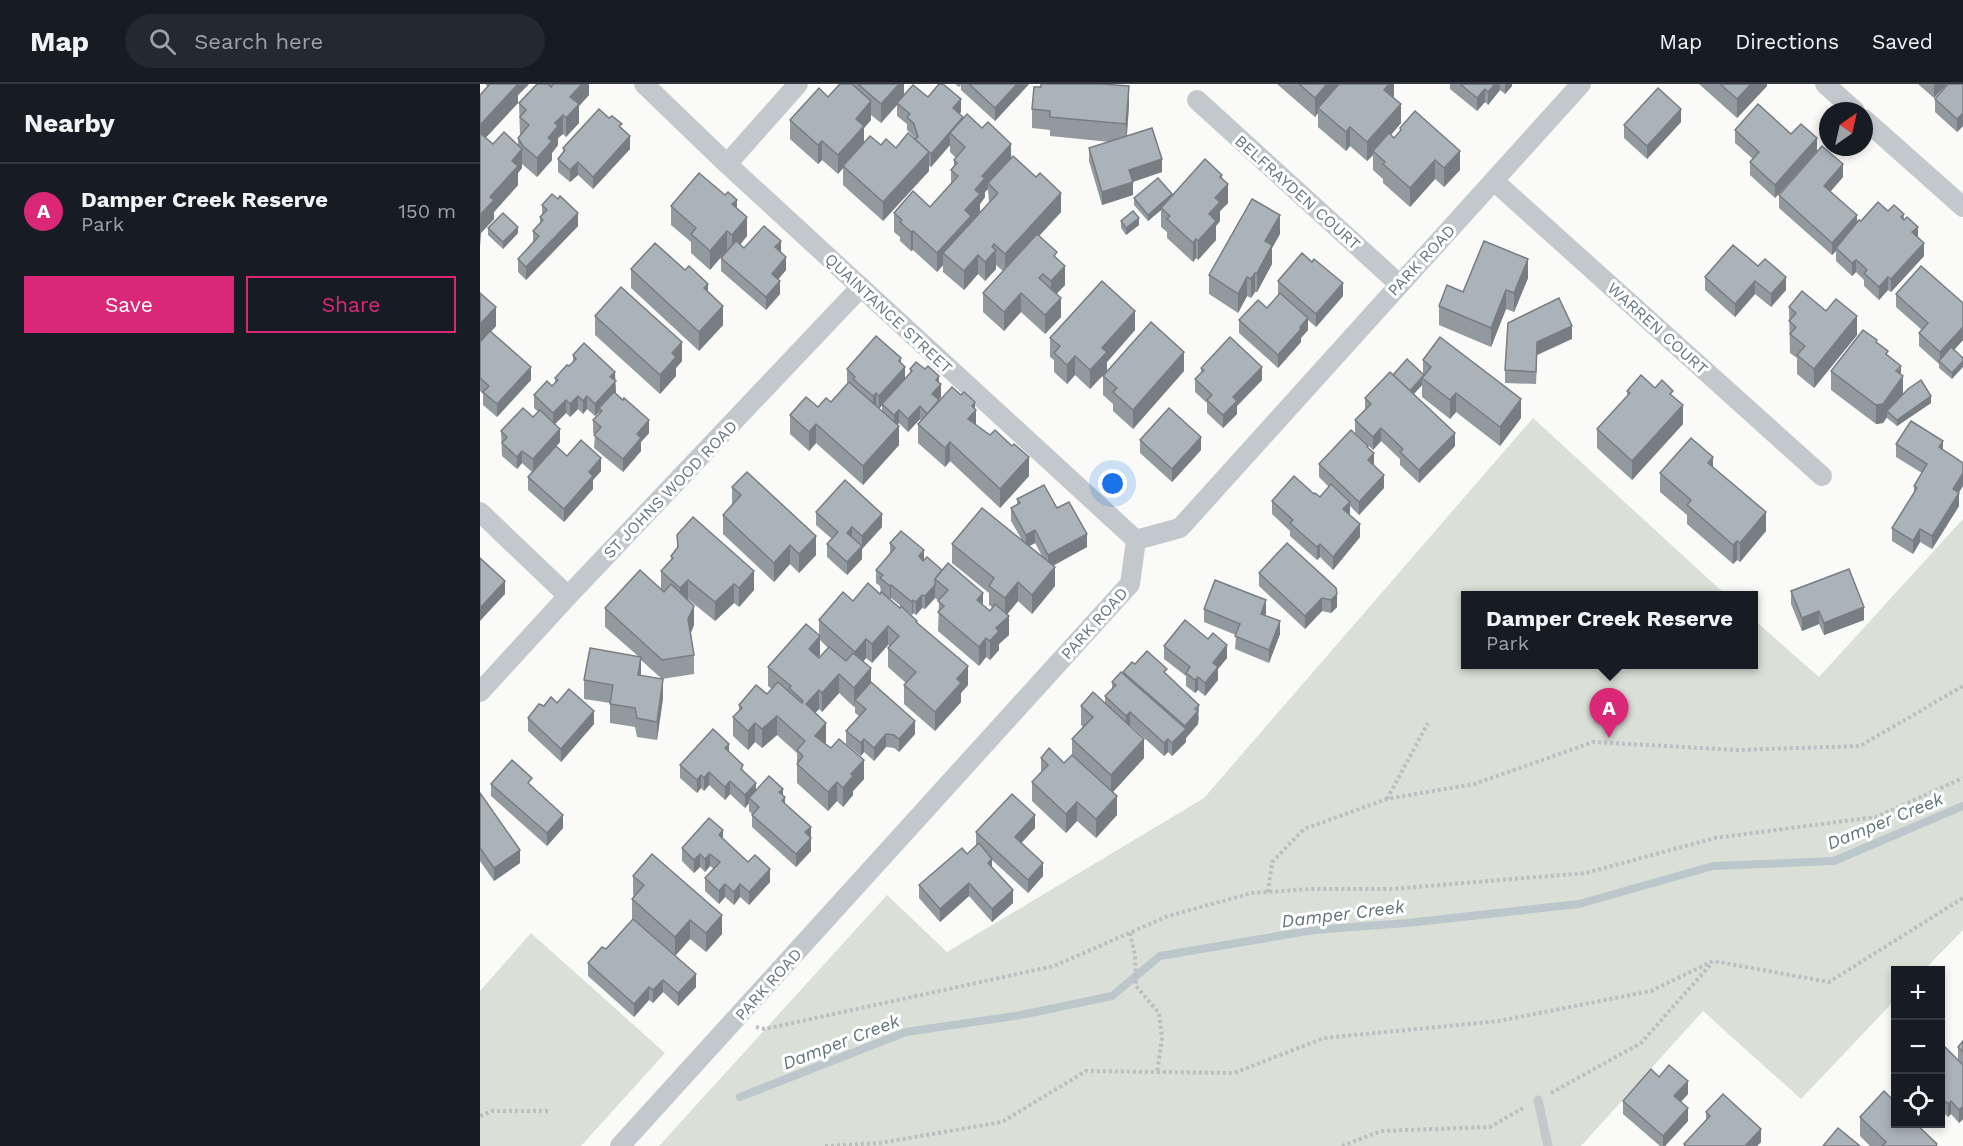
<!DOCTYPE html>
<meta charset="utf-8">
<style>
body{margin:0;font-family:"Work Sans",sans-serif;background:#242831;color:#f1f3f6}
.controls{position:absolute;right:18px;bottom:18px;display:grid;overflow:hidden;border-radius:0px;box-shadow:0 3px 9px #0003}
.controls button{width:54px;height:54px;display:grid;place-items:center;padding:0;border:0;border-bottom:2px solid #363941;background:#171b24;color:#f1f3f6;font:30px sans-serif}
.compass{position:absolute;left:1339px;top:18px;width:54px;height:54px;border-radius:50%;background:#171b24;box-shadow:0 3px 9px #0003;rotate:34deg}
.you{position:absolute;left:633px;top:400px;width:21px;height:21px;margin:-15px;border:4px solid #fff;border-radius:50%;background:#1a73e8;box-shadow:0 0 0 9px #1a73e833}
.badge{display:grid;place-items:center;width:39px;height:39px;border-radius:50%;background:#db2777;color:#fff;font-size:20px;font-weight:700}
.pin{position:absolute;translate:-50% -50px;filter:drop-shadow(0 2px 3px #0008)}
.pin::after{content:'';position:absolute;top:32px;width:21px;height:18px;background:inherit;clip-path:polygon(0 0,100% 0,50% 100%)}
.popup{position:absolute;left:981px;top:507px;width:297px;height:78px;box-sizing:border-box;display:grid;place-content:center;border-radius:0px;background:#171b24;filter:drop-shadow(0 2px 4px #0005);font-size:20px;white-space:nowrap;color:#9ea1a6}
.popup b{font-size:22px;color:#f1f3f6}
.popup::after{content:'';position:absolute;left:50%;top:100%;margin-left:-12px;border:12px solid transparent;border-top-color:#171b24}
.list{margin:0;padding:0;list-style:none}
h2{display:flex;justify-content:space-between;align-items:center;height:78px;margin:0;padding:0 24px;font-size:26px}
h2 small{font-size:20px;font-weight:400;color:#9ea1a6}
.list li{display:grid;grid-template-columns:39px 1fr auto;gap:18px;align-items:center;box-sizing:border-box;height:96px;padding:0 24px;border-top:2px solid #363941}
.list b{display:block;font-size:22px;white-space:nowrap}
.list p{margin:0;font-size:20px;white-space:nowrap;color:#9ea1a6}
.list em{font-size:20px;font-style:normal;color:#9ea1a6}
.actions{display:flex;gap:12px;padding:18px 24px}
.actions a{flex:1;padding:14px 0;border:2px solid #db2777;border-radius:0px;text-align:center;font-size:21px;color:#db2777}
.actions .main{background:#db2777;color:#fff}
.icon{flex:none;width:33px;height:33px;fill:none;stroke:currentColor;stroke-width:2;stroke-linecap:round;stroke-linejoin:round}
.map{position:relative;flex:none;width:1483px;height:1062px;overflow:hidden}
header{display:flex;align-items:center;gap:36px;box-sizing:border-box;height:84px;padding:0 30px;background:#171b24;border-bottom:2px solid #363941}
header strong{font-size:28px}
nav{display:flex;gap:33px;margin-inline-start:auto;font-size:21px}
.search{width:420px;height:54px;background:#242831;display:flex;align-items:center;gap:15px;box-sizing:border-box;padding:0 21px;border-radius:33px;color:#9ea1a6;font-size:22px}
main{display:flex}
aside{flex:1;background:#171b24}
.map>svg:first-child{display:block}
.green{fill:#dadfd7}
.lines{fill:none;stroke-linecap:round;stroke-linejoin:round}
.stream{stroke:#bbc7cb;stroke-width:8}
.path{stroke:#bbbfc2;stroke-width:4;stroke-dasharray:3 3;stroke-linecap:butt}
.service{stroke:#c3c8cc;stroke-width:9}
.minor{stroke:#c3c8cc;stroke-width:20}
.wall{fill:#929a9f;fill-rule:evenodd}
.shaded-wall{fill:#777d82}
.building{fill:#aab3b9;stroke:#777d82;stroke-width:1.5}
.labels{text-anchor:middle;stroke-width:6;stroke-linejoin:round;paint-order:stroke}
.street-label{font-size:16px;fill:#657683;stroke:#fff}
.water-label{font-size:18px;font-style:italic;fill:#60757c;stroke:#fff}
</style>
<header>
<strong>Map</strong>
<div class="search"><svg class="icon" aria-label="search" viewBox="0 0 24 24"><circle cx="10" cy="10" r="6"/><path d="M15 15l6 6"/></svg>Search here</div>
<nav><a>Map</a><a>Directions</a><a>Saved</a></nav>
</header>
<main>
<aside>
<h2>Nearby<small></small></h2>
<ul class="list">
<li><span class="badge">A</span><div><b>Damper Creek Reserve</b><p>Park</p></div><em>150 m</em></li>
</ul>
<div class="actions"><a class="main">Save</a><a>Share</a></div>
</aside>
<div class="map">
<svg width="1483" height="1062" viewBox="0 0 1483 1062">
<rect width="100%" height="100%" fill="#fafaf8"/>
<g class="green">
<path d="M 1053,334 L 1246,511 L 985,512 L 985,580 L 1273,580 L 1273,535 L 1339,593 L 1483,435 L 1483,846 L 1444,886 L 1416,886 L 1415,916 L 1321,1015 L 1223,927 L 1101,1062 L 179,1062 L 407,811 L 467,868 L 724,714 Z"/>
<path d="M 51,849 L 185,969 L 101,1062 L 0,1062 L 0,907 Z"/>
</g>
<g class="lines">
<path class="stream" d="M 260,1013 L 426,948 L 541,931 L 632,912 L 680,872 L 834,846 L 927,839 L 1099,820 L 1233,782 L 1354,777 L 1483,722"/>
<g class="path">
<path d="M 907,715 L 948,639"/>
<path d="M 788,808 L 792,778 L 824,745 L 907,715 L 994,700 L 1113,658 L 1257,666 L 1380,662 L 1483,602"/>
<path d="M 650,849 L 655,872 L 656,902 L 679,929 L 682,955 L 677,988"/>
<path d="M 276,943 L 285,945 L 574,882 L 688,832 L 772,809 L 831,805 L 911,805 L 1106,789 L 1235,754 L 1396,733 L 1483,694"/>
<path d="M 1071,1009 L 1161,959 L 1231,880"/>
<path d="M 0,1032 L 12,1027 L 69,1027"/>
<path d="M 345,1062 L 399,1059 L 522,1038 L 606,987 L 754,989 L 844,954 L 1019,937 L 1171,907 L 1233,877 L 1349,898 L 1483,814"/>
<path d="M 862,1062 L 901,1047 L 1010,1043 L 1043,1024"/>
</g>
<path class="service" d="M 1058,1016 L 1068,1062"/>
<g class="minor">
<path d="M 164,0 L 247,80 L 656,456"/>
<path d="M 1345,0 L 1375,27"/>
<path d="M 717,16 L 919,200"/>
<path d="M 1384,35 L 1483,123"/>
<path d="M 247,80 L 318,0"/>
<path d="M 1014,97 L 1342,392"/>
<path d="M 0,428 L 88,512"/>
<path d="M 0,608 L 88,512 L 381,203"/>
<path d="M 140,1062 L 650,500 L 656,456 L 700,444 L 1101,0"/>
</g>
</g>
<g class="wall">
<path d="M 5,0 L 49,0 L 38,11 L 38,19 L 5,54 L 13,60 L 38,60 L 38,54 L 40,52 L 39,19 L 57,0 L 109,0 L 109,11 L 99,22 L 99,39 L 86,53 L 83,50 L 78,54 L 78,61 L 72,69 L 72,76 L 57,93 L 42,80 L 42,84 L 38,89 L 38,101 L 14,128 L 14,135 L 1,149 L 1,162 L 0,11 L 8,3 Z"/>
<path d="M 359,0 L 424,0 L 424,12 L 448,13 L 481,28 L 479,30 L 483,35 L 531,74 L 581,128 L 559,152 L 577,175 L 585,201 L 576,210 L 581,233 L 565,250 L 541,228 L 524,247 L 503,228 L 503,209 L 523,187 L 516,181 L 516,185 L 505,197 L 498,190 L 484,206 L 463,188 L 463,181 L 457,188 L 433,166 L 431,167 L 420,157 L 420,153 L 414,148 L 414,129 L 450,123 L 471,100 L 471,86 L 474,83 L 474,76 L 476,74 L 470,68 L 470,61 L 451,83 L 449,82 L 449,87 L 403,137 L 363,101 L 363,84 L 358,90 L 342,76 L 338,80 L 310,55 L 310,36 L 348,13 ZM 417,21 L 417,32 L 427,40 L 427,46 L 434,53 L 435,55 L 416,64 L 384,58 L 384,44 L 391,36 L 391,31 L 401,39 ZM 508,105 L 509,119 L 500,129 L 500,120 L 505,113 L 505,108 Z"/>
<path d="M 475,0 L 549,0 L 515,37 L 481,6 L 481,1 L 479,3 Z"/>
<path d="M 797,0 L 914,0 L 914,14 L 921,39 L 911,51 L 914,54 L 920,48 L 920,44 L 980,86 L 964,103 L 955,95 L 930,123 L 903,99 L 903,95 L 893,86 L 893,71 L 887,77 L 870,62 L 866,67 L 838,43 L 838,29 L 835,33 Z"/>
<path d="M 970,0 L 1032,0 L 1032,2 L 1025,10 L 1020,6 L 1008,21 L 1005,18 L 997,27 L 970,5 Z"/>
<path d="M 1219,0 L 1287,0 L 1287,2 L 1257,34 Z"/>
<path d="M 1438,0 L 1467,0 L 1454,14 Z"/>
<path d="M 1483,0 L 1483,42 L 1477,48 L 1455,28 L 1455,15 Z"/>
<path d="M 649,21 L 647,52 L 682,88 L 653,98 L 653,111 L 622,121 L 609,77 L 609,64 L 630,58 L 570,52 L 570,46 L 552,44 L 552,25 Z"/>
<path d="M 1201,38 L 1167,75 L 1144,54 L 1144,41 Z"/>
<path d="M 142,44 L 150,65 L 113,105 L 98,91 L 90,98 L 78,88 L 78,75 L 83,69 L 83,64 Z"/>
<path d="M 1255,46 L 1311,50 L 1337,67 L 1363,93 L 1350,108 L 1377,139 L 1381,137 L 1408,127 L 1424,130 L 1424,136 L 1438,154 L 1444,172 L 1411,208 L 1408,206 L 1399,216 L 1384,202 L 1384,196 L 1376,188 L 1372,192 L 1356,177 L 1356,167 L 1352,171 L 1299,124 L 1299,111 L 1334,71 L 1295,114 L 1270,91 L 1270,78 L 1273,75 L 1255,59 Z"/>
<path d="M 742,95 L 748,119 L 740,127 L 740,137 L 736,142 L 736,156 L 718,176 L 716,174 L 713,178 L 687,154 L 687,148 L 681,143 L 681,126 L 668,137 L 654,121 L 654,114 L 692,112 Z"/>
<path d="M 62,121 L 98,142 L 46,196 L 38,188 L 38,175 L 53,159 L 53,147 L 60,139 L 60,133 L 62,131 Z"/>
<path d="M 191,122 L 257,124 L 267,152 L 260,161 L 264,164 L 301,168 L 306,186 L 298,195 L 300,210 L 286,226 L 241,187 L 241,174 L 247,166 L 230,186 L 211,169 L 211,158 L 191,141 Z"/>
<path d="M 641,137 L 659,141 L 646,151 L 641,144 Z"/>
<path d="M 8,144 L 38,149 L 23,165 L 8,151 Z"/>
<path d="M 800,150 L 792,164 L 792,180 L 777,208 L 775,208 L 771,214 L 767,212 L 758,229 L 729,210 L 729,191 Z"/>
<path d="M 1278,182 L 1306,206 L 1291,223 L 1275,210 L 1255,233 L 1225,206 L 1225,193 Z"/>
<path d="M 151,185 L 228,208 L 243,241 L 219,267 L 151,204 Z"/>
<path d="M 1048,194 L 1034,228 L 1026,225 L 1011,263 L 959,241 L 959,222 L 983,208 Z"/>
<path d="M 798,197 L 863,212 L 836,243 L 828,236 L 828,246 L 821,254 L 821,258 L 798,284 L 759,249 L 759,236 L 787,224 L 799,211 L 798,210 Z"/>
<path d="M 0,209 L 16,242 L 11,248 L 51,296 L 17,333 L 3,321 L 3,310 L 0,307 Z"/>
<path d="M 1416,210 L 1483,219 L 1483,256 L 1474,266 L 1472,295 L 1459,284 L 1459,280 L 1439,262 L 1439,249 L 1442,246 L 1416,223 Z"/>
<path d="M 1309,223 L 1346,227 L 1377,251 L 1334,304 L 1317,290 L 1317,274 L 1310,269 Z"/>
<path d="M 115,232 L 202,277 L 196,284 L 196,292 L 180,310 L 115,251 Z"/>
<path d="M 655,246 L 627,278 L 627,287 L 610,305 L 595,291 L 587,300 L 574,288 L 574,276 L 570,273 L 570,254 Z"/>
<path d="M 1092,255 L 1057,271 L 1056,300 L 1025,299 L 1025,286 Z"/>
<path d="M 1397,259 L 1408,272 L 1421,291 L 1423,310 L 1451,319 L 1417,342 L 1407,334 L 1407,333 L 1403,339 L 1396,340 L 1351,306 L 1351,287 Z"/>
<path d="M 93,271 L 135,297 L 136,310 L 169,349 L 161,358 L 161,367 L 143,388 L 114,364 L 115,350 L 113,349 L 113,336 L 119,330 L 119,328 L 115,332 L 107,325 L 103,330 L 98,325 L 90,333 L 86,329 L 75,340 L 80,358 L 76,362 L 87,372 L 121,387 L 113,396 L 113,405 L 84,438 L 48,406 L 48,393 L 52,388 L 42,379 L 37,385 L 22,372 L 21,347 L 53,333 L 58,328 L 54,324 L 54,311 L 72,302 L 75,299 L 75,294 L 93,278 Z"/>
<path d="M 943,276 L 1041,334 L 1020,362 L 976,328 L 970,335 L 942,313 L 942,301 L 934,310 L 975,362 L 939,399 L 920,381 L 920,375 L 901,357 L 893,366 L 875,349 L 875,336 L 885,326 L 885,314 L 913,291 L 943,289 Z"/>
<path d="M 421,280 L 425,295 L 430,290 L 430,285 L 459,298 L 461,313 L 459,316 L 495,325 L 496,341 L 549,392 L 520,424 L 470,377 L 465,383 L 438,359 L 438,340 L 441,337 L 440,335 L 428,348 L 419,339 L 417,341 L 419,361 L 383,401 L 336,359 L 329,367 L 310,350 L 310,331 L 338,323 L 351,318 L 368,299 L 367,298 L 367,285 ZM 396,321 L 399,325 L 402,321 L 402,328 Z"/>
<path d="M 721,284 L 782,296 L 757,322 L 757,330 L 743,344 L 727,329 L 727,319 L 715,308 L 715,295 L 721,289 Z"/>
<path d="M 704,287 L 653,345 L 633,327 L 633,320 L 623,311 L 623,292 Z"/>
<path d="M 1175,304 L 1193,313 L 1203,340 L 1152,396 L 1117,364 L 1117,345 L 1147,313 L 1147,307 Z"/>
<path d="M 660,356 L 721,366 L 692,398 L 660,369 Z"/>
<path d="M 1416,360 L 1463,366 L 1479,409 L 1479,422 L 1452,465 L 1440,458 L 1433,470 L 1412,457 L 1412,444 L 1434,409 L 1434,402 L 1442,389 L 1416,373 Z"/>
<path d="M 888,364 L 894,382 L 904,404 L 879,431 L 870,422 L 870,431 L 880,453 L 853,486 L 840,473 L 837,476 L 810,452 L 810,447 L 792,430 L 792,417 L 840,413 L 849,403 L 839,393 L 839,380 Z"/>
<path d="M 1233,383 L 1286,447 L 1260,478 L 1257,476 L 1253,480 L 1207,440 L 1207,431 L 1180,408 L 1180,389 Z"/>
<path d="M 252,403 L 336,471 L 319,489 L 310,480 L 294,498 L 243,450 L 243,431 L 252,421 Z"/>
<path d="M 537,415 L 577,424 L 607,463 L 573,482 L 575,502 L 552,530 L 538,517 L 527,530 L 529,551 L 519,560 L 519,566 L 510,576 L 506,573 L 499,582 L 458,547 L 459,517 L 455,514 L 445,525 L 442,524 L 436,531 L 433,529 L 432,531 L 411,514 L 410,515 L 437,540 L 488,601 L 481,609 L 481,618 L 455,647 L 424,620 L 424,601 L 426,599 L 408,583 L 408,564 L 410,562 L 408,561 L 392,579 L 386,574 L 383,578 L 391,598 L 435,650 L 419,668 L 414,664 L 406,663 L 394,677 L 384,668 L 381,672 L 366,660 L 366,647 L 379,632 L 375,629 L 375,622 L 374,623 L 359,609 L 342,628 L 339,625 L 335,629 L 346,658 L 345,660 L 384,695 L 373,707 L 373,711 L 363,723 L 357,717 L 348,727 L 317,699 L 317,669 L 297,651 L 282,664 L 275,658 L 268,666 L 253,652 L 253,633 L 259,627 L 259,621 L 287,610 L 292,605 L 288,602 L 288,583 L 339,551 L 339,536 L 373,517 L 400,510 L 401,508 L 400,502 L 396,499 L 396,486 L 410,469 L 410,459 L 444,476 L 510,527 L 512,523 L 509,521 L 509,509 L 472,479 L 472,460 L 542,456 L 531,437 L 531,424 L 537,421 ZM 555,459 L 562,472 L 549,462 ZM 340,556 L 348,564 L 339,574 L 338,573 L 340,571 Z"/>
<path d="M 336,428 L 402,443 L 382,465 L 382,475 L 367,491 L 347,473 L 347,460 L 352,455 L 336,441 Z"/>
<path d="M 197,451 L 274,506 L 259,523 L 254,519 L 235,537 L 208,515 L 207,515 L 214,541 L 211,549 L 214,571 L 214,590 L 182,595 L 161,576 L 161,592 L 183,614 L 177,656 L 157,653 L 155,643 L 130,639 L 130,619 L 104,615 L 104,596 L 158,572 L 125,543 L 125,524 L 181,505 L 181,487 L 191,476 L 191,472 L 197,464 Z"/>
<path d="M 779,489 L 857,510 L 857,523 L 851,529 L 842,527 L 825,545 L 779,502 Z"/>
<path d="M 1311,507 L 1384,536 L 1344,551 L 1339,540 L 1322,547 L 1311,520 Z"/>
<path d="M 724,525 L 786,529 L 785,532 L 800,550 L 789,579 L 755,565 L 756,551 L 724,538 Z"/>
<path d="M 684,562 L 747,574 L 738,585 L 738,596 L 725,612 L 718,606 L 715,609 L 706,602 L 706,592 L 684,575 Z"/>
<path d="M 655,580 L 687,591 L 719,633 L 718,640 L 706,654 L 706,658 L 692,672 L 688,668 L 684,672 L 650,641 L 664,674 L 633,708 L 637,731 L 616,754 L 597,737 L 586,749 L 552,717 L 552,698 L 561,689 L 561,674 L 584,679 L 592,671 L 592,655 L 603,643 L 601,641 L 601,622 L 625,619 L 625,612 L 632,605 L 632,598 L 643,590 L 643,588 Z"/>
<path d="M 77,619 L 114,640 L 81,678 L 48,647 L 48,634 L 64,622 Z"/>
<path d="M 249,668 L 263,686 L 276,707 L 303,711 L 305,720 L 331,743 L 331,767 L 316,783 L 272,743 L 272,730 L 269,727 L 269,719 L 265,724 L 250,710 L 245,716 L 229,701 L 224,707 L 221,704 L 217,709 L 200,694 L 200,681 Z"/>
<path d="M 11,700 L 52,702 L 83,744 L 67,762 L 11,712 Z"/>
<path d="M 0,709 L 40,779 L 14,797 L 0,777 Z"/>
<path d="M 555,744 L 541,759 L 563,792 L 548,809 L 512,776 L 512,783 L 533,819 L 512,838 L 489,812 L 460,838 L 439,814 L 439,801 L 487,770 L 496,761 L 496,748 Z"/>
<path d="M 243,755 L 290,798 L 269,821 L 260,813 L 254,821 L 245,813 L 239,820 L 225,807 L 225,794 L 234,785 L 230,782 L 225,788 L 220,783 L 214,789 L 202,777 L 202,764 Z"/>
<path d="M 153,792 L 242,850 L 226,868 L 210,855 L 195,872 L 216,903 L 198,922 L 183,908 L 173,919 L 169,916 L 154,933 L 108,892 L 108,879 L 126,865 L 153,835 L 152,834 L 152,815 L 155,812 L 153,811 Z"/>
<path d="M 1483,957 L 1483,981 L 1478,976 L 1478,963 Z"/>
<path d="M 1461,959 L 1483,981 L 1483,1035 L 1479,1039 L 1471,1030 L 1468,1033 L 1461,1026 Z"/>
<path d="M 1179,993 L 1208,1010 L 1201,1018 L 1208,1037 L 1185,1062 L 1180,1062 L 1143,1030 L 1143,1017 Z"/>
<path d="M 1226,1028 L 1281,1058 L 1277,1062 L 1204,1062 L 1204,1060 L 1226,1037 Z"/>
<path d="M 1380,1033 L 1416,1040 L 1457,1062 L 1390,1062 L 1380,1052 Z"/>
</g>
<g class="shaded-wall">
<path d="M 36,0 L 49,0 L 38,11 L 38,19 L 0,60 L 0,41 Z"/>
<path d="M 102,0 L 109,0 L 109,11 L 99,22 L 99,39 L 86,53 L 86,34 L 90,13 Z"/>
<path d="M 419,0 L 424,0 L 424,13 L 401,39 L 401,20 Z"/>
<path d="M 537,0 L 549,0 L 515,37 L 515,24 Z"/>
<path d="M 847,0 L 863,0 L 838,24 L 838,29 L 835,33 L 835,14 Z"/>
<path d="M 909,0 L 914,0 L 914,13 L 904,6 Z"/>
<path d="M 1015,0 L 1020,0 L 1020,6 L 1008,21 L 1008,8 Z"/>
<path d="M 1025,0 L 1032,0 L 1032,2 L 1025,10 Z"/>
<path d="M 1271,0 L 1287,0 L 1287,2 L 1257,34 L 1257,15 Z"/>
<path d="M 1455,0 L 1467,0 L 1454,14 L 1454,2 Z"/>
<path d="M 649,2 L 649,21 L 646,59 L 646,40 Z"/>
<path d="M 1005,5 L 1005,18 L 997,27 L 997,14 Z"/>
<path d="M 481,15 L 481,28 L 473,37 L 473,24 Z"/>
<path d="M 391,17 L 391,36 L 384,44 L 384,61 L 363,82 L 363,84 L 358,90 L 358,71 L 376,35 Z"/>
<path d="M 921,20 L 921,39 L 895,69 L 893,67 L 893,71 L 887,77 L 887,58 Z"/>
<path d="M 1201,25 L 1201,38 L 1167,75 L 1167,62 Z"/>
<path d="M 1483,29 L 1483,42 L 1477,48 L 1477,35 Z"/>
<path d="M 83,31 L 83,50 L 78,54 L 78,61 L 72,69 L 72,76 L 57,93 L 57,74 L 75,39 Z"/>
<path d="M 483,33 L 483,46 L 470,49 L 470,61 L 451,83 L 451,70 Z"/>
<path d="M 870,43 L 870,62 L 866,67 L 866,48 Z"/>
<path d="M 150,52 L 150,65 L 113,105 L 113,93 Z"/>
<path d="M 1337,54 L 1337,67 L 1295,114 L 1295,101 Z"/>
<path d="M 342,57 L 342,76 L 338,80 L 338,61 Z"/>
<path d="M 531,60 L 531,79 L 508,99 L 508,105 L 505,108 L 505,113 L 500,120 L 500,129 L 463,169 L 463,181 L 457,188 L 457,169 L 485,126 L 502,92 Z"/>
<path d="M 42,65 L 42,84 L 38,89 L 38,101 L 14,128 L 14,135 L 1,149 L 0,163 L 0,131 L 32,77 Z"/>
<path d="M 980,67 L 980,86 L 964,103 L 964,84 Z"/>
<path d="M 449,68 L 449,87 L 403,137 L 403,118 Z"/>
<path d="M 682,75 L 682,88 L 649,99 L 649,86 Z"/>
<path d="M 955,76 L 955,95 L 930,123 L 930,104 Z"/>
<path d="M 98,78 L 98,91 L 90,98 L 90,86 Z"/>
<path d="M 1363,80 L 1363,93 L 1344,115 L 1344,102 Z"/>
<path d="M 742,91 L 742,106 L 748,100 L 748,119 L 740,127 L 740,137 L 736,142 L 736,156 L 718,176 L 718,157 L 735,114 L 740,93 Z"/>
<path d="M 653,98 L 653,111 L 622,121 L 622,108 Z"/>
<path d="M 581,109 L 581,128 L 525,189 L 525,170 Z"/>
<path d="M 692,110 L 692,116 L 681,124 L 681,126 L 668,137 L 668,131 Z"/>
<path d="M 257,116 L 257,135 L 252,120 Z"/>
<path d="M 98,129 L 98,142 L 46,196 L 46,183 Z"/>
<path d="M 800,131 L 800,150 L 792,164 L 792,180 L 777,208 L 777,189 L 785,157 Z"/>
<path d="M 1377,131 L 1377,144 L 1356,164 L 1356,167 L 1352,171 L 1352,159 Z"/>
<path d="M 267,133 L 267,152 L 252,170 L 252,151 Z"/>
<path d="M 659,134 L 659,141 L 646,151 L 646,144 Z"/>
<path d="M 38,143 L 38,149 L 23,165 L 23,158 Z"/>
<path d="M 1438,143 L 1438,156 L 1432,148 Z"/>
<path d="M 247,147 L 247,166 L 230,186 L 230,167 Z"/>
<path d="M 433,147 L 433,166 L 431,167 L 431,148 Z"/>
<path d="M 716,155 L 716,174 L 713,178 L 713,159 Z"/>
<path d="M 301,157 L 301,170 L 295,163 Z"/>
<path d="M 1444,159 L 1444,172 L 1411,208 L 1411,195 Z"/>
<path d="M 514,160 L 514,168 L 516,166 L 516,185 L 505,197 L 505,178 L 512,163 Z"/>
<path d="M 498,171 L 498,190 L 484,206 L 484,187 Z"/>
<path d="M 306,173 L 306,186 L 292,203 L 292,190 Z"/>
<path d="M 1048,175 L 1048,194 L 1034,228 L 1034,209 Z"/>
<path d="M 1376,176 L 1376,188 L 1372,192 L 1372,179 Z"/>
<path d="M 585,182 L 585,201 L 571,216 L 571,197 Z"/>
<path d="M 775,189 L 775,208 L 771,214 L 771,195 Z"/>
<path d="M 767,193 L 767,212 L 758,229 L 758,210 Z"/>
<path d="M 1306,193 L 1306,206 L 1291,223 L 1291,210 Z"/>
<path d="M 1408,193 L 1408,206 L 1399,216 L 1399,203 Z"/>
<path d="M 300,197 L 300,210 L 286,226 L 286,213 Z"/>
<path d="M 1275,197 L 1275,210 L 1255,233 L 1255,220 Z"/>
<path d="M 863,199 L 863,212 L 836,243 L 836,230 Z"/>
<path d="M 228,200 L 228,219 L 224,204 Z"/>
<path d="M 1026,206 L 1026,225 L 1011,263 L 1011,244 Z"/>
<path d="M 541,209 L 541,228 L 524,247 L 524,228 Z"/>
<path d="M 581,214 L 581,233 L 565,250 L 565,231 Z"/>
<path d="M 243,222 L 243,241 L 219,267 L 219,248 Z"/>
<path d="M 16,223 L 16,242 L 0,259 L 0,240 Z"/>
<path d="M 655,227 L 655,246 L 627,278 L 627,287 L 610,305 L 610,286 L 622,264 Z"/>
<path d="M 1377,232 L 1377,251 L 1334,304 L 1334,285 Z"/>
<path d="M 828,234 L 828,246 L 821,254 L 821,258 L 798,284 L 798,271 Z"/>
<path d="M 1092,242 L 1092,255 L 1057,271 L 1056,300 L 1057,258 Z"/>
<path d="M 1483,243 L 1483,256 L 1462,279 L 1460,278 L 1460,268 Z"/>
<path d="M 202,258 L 202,277 L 196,284 L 196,292 L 180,310 L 180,291 L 192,269 Z"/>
<path d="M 704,268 L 704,287 L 653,345 L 653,326 Z"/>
<path d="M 595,272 L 595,291 L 587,300 L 587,281 Z"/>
<path d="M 421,274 L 421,287 L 425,283 L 425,295 L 399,325 L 399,312 Z"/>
<path d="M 1483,277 L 1483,283 L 1472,295 L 1472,289 Z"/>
<path d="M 1421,282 L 1421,295 L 1423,292 L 1423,311 L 1407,327 L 1407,333 L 1403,339 L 1396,340 L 1396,321 Z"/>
<path d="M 51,283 L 51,296 L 17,333 L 17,320 Z"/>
<path d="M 782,283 L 782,296 L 757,322 L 757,330 L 743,344 L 743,331 L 753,313 Z"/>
<path d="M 135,288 L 136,310 L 119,324 L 119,328 L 115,332 L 115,320 L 130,293 Z"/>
<path d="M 459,292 L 459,303 L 461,300 L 461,313 L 452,323 L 452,310 L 456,296 Z"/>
<path d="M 942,295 L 942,301 L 930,314 L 930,307 Z"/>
<path d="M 396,309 L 396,321 L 393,325 L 393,312 Z"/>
<path d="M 976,309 L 976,328 L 970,335 L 970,316 Z"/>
<path d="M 98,312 L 98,325 L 90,333 L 90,320 Z"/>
<path d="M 107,312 L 107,325 L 103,330 L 103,317 Z"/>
<path d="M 1451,312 L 1451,319 L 1417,342 L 1417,336 Z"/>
<path d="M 1041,315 L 1041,334 L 1020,362 L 1020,343 Z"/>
<path d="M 86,316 L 86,329 L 73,342 L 73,329 Z"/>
<path d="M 495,318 L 495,327 L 496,326 L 496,345 L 488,335 L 492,322 Z"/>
<path d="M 1203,321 L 1203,340 L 1152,396 L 1152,377 Z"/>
<path d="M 440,322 L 440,335 L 428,348 L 428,335 Z"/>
<path d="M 419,326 L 419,339 L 414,344 L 414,331 Z"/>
<path d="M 169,336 L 169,349 L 161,358 L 161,367 L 143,388 L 143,375 L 157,350 Z"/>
<path d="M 336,340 L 336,359 L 329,367 L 329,348 Z"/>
<path d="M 419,342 L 419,361 L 383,401 L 383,382 Z"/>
<path d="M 901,344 L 901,357 L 893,366 L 893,353 Z"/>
<path d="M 80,345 L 80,358 L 53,388 L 53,375 Z"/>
<path d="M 975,349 L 975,362 L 939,399 L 939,386 Z"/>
<path d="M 721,353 L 721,366 L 692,398 L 692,385 Z"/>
<path d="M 1463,357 L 1463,370 L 1459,363 Z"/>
<path d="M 470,358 L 470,377 L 465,383 L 465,364 Z"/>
<path d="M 42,367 L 42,379 L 37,385 L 37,373 Z"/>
<path d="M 894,369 L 894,382 L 888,376 Z"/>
<path d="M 549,373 L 549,392 L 520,424 L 520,405 Z"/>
<path d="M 1233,373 L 1233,392 L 1228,379 Z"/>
<path d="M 121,374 L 121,387 L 113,396 L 113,405 L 84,438 L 84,425 L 109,388 Z"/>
<path d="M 1483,389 L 1483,402 L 1473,418 L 1473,405 Z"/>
<path d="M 904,391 L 904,404 L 879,431 L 879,418 Z"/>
<path d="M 1479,409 L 1479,422 L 1452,465 L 1452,452 Z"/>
<path d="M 870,418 L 870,430 L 863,425 Z"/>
<path d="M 1286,428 L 1286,447 L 1260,478 L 1260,459 Z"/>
<path d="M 402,430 L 402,443 L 382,465 L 382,475 L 367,491 L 367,478 L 382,463 L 382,452 Z"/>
<path d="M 880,440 L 880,453 L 853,486 L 853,473 Z"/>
<path d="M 372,443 L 372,456 L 367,449 Z"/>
<path d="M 1440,445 L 1440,458 L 1433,470 L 1433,457 Z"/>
<path d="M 555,446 L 555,459 L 546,464 L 546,451 Z"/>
<path d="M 607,450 L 607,463 L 568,484 L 568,471 Z"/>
<path d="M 336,452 L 336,471 L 319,489 L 319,470 Z"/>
<path d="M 1257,457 L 1257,476 L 1253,480 L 1253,461 Z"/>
<path d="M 840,460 L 840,473 L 837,476 L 837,463 Z"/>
<path d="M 310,461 L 310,480 L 294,498 L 294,479 Z"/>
<path d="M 444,466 L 444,479 L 439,472 Z"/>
<path d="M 575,483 L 575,502 L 552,530 L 552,511 Z"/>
<path d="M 274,487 L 274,506 L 259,523 L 259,504 Z"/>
<path d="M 208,496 L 208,515 L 200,523 L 200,504 Z"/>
<path d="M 25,497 L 25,510 L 0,537 L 0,524 Z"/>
<path d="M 538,498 L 538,517 L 525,533 L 525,514 Z"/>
<path d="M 254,500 L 254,519 L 235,537 L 235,518 Z"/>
<path d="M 411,501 L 411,514 L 410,515 L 410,502 Z"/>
<path d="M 455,501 L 455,514 L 445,525 L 445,512 Z"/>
<path d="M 503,509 L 503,528 L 497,516 Z"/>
<path d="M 857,510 L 857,523 L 851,529 L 851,516 Z"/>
<path d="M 442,511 L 442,524 L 436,531 L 436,518 Z"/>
<path d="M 842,514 L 842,527 L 825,545 L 825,532 Z"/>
<path d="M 433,516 L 433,529 L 432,531 L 432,518 Z"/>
<path d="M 786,516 L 786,529 L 781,543 L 781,530 Z"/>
<path d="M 214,522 L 214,541 L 208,554 L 208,535 Z"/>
<path d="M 1384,523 L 1384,536 L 1344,551 L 1344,539 Z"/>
<path d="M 1339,527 L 1339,540 L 1322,547 L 1322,534 Z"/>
<path d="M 529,532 L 529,551 L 519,560 L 519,566 L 510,576 L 510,557 L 516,544 Z"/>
<path d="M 800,537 L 800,550 L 789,579 L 789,566 Z"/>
<path d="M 408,542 L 408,561 L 392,579 L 392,560 Z"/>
<path d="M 340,552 L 340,571 L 329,584 L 329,565 Z"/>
<path d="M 506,554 L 506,573 L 499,582 L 499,563 Z"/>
<path d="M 386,555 L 386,574 L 375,587 L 375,568 Z"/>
<path d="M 747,561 L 747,574 L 738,585 L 738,596 L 725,612 L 725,599 L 733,579 Z"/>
<path d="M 161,573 L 161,592 L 158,591 Z"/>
<path d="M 488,582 L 488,601 L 481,609 L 481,618 L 455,647 L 455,628 L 477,595 Z"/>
<path d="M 391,584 L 391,603 L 375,616 L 374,623 L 374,604 Z"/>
<path d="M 359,590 L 359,609 L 342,628 L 342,609 Z"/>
<path d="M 718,593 L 718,606 L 715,609 L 715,596 Z"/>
<path d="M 183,595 L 183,614 L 177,656 L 177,638 Z"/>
<path d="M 339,606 L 339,625 L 326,639 L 326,620 Z"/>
<path d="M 719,621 L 718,640 L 706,654 L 706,658 L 692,672 L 692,659 L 705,646 L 705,642 Z"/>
<path d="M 114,627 L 114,640 L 81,678 L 81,665 Z"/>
<path d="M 650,628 L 650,641 L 646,645 L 646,632 Z"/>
<path d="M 297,632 L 297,651 L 282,664 L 282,645 Z"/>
<path d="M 435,637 L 435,650 L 419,668 L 419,655 Z"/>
<path d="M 275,639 L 275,658 L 268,666 L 268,647 Z"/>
<path d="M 346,639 L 346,658 L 335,671 L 335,652 Z"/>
<path d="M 406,650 L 406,663 L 394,677 L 394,664 Z"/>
<path d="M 384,655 L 384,668 L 381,672 L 381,659 Z"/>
<path d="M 664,655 L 664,674 L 631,710 L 631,691 Z"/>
<path d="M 688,655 L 688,668 L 684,672 L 684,659 Z"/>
<path d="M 249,660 L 249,673 L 245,664 Z"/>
<path d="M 384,676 L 384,695 L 373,707 L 373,711 L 363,723 L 363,704 L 371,690 Z"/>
<path d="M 229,688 L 229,701 L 224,707 L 224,694 Z"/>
<path d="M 221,691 L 221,704 L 217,709 L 217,696 Z"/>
<path d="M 250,697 L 250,710 L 245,716 L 245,703 Z"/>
<path d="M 357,698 L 357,717 L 348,727 L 348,708 Z"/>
<path d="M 276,699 L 276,712 L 269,714 L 269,719 L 265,724 L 265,711 Z"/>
<path d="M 303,705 L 303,716 L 305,713 L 305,726 L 299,708 Z"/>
<path d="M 637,712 L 637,731 L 616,754 L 616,735 Z"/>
<path d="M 597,718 L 597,737 L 586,749 L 586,730 Z"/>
<path d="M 83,731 L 83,744 L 67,762 L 67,749 Z"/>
<path d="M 555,731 L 555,744 L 535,766 L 535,753 Z"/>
<path d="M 331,743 L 331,767 L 316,783 L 316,770 L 325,748 Z"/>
<path d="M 243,746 L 243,759 L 239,751 Z"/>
<path d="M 40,766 L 40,779 L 14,797 L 14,784 Z"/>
<path d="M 220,770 L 220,783 L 214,789 L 214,776 Z"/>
<path d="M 230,770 L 230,782 L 225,788 L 225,775 Z"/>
<path d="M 512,775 L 512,788 L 508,779 Z"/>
<path d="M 563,779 L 563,792 L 548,809 L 548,796 Z"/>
<path d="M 290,785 L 290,798 L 269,821 L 269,808 Z"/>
<path d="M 489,799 L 489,812 L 460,838 L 460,825 Z"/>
<path d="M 245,800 L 245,813 L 239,820 L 239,807 Z"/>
<path d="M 260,800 L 260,813 L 254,821 L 254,808 Z"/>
<path d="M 533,806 L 533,819 L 512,838 L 512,825 Z"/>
<path d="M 242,831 L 242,850 L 226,868 L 226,849 Z"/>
<path d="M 210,836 L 210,855 L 195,872 L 195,853 Z"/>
<path d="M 216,890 L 216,903 L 198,922 L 198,909 Z"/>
<path d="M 183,896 L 183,908 L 173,919 L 173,906 Z"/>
<path d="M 169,903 L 169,916 L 154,933 L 154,920 Z"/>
<path d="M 1208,997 L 1208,1010 L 1194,1025 L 1194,1012 Z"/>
<path d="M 1471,1017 L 1471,1030 L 1468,1033 L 1468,1020 Z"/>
<path d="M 1483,1022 L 1483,1035 L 1479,1039 L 1479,1026 Z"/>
<path d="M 1208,1024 L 1208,1037 L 1185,1062 L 1183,1062 L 1183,1052 Z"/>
<path d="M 1281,1045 L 1281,1058 L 1277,1062 L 1265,1062 Z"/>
</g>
<g class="building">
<path d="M 10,0 L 38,0 L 0,41 L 0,11 Z"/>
<path d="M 57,0 L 68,0 L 71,3 L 73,0 L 102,0 L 90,13 L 99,20 L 86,34 L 83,31 L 75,39 L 78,42 L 68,54 L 72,57 L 57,74 L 43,62 L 38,54 L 49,41 L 40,33 L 46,26 L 39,19 Z"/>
<path d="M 360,0 L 372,0 L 391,17 L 376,35 L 384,42 L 358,71 L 342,57 L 338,61 L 310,36 L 339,4 L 348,13 Z"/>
<path d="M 378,0 L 419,0 L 401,20 Z"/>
<path d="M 459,0 L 463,0 L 481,15 L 473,24 L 483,33 L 451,70 L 435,55 L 438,53 L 434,40 L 427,33 L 430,30 L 417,19 L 433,1 L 448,13 Z"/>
<path d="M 489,0 L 537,0 L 515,24 Z"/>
<path d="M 561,0 L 622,0 L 649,2 L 646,40 L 570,33 L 570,27 L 552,25 L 554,3 L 561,3 Z"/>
<path d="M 819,0 L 847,0 L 835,14 Z"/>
<path d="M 859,0 L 909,0 L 904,6 L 921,20 L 887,58 L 870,43 L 866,48 L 838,24 Z"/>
<path d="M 980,0 L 1015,0 L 1008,8 L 1005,5 L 997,14 Z"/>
<path d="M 1240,0 L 1271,0 L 1257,15 Z"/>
<path d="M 1468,0 L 1483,0 L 1483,29 L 1477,35 L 1455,15 Z"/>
<path d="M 1178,4 L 1201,25 L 1167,62 L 1144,41 Z"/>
<path d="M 1278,20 L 1311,50 L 1321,40 L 1337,54 L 1295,101 L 1270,78 L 1279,68 L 1255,46 Z"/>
<path d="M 119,25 L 129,34 L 132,32 L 142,40 L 139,42 L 150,52 L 113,93 L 98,78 L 90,86 L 78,75 L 85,66 L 83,64 Z"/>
<path d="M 935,27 L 980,67 L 964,84 L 955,76 L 930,104 L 903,80 L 905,78 L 893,67 L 909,49 L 914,54 L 921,46 L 920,44 Z"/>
<path d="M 487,30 L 502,44 L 508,38 L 531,60 L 502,92 L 505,94 L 495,106 L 500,110 L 485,126 L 491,132 L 457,169 L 433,147 L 431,148 L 420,138 L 422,136 L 414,129 L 433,107 L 450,123 L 478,92 L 471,86 L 477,79 L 474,76 L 485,63 L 470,49 Z"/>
<path d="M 672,44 L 682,75 L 649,86 L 653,98 L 622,108 L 609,64 Z"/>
<path d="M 24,48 L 42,65 L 32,77 L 38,82 L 10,113 L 14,116 L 0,131 L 0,49 L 13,60 Z"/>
<path d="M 428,49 L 449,68 L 403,118 L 363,82 L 390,52 L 401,61 L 406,55 L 416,64 Z"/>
<path d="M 1342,62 L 1363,80 L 1344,102 L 1377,131 L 1352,159 L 1299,111 Z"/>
<path d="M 533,72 L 556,93 L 560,89 L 581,109 L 525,170 L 514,160 L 512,163 L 516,166 L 505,178 L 498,171 L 484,187 L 463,169 L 518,109 L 508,99 Z"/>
<path d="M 725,75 L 742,91 L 740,93 L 748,100 L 735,114 L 740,118 L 729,130 L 736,137 L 718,157 L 716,155 L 713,159 L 687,135 L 690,132 L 681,124 Z"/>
<path d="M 219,89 L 245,111 L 248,108 L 257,116 L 252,120 L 267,133 L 252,151 L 247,147 L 230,167 L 211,150 L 216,144 L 191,122 Z"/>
<path d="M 678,94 L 692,110 L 668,131 L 654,114 Z"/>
<path d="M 72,110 L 78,115 L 80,112 L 98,129 L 46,183 L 38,175 L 59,152 L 53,147 L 63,136 L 60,133 L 67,126 L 62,121 Z"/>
<path d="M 772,115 L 800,131 L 785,157 L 792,161 L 777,189 L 775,189 L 771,195 L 767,193 L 758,210 L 729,191 Z"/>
<path d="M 1398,118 L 1408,127 L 1414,121 L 1424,130 L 1421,133 L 1424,136 L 1427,133 L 1438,143 L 1432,148 L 1444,159 L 1411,195 L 1408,193 L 1399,203 L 1384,189 L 1387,186 L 1381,180 L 1376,176 L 1372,179 L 1356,164 L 1379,136 L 1381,137 Z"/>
<path d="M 653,127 L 659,134 L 646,144 L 641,137 Z"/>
<path d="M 23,129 L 38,143 L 23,158 L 8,144 Z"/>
<path d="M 284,142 L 301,157 L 295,163 L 306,173 L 292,190 L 300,197 L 286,213 L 241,174 L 256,157 L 264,164 Z"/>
<path d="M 557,150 L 577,168 L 574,172 L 585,182 L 571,197 L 563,190 L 559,194 L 581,214 L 565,231 L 541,209 L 524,228 L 503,209 Z"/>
<path d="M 1004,157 L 1048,175 L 1034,209 L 1026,206 L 1011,244 L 959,222 L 967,201 L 983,208 Z"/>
<path d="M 175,159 L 205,186 L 209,182 L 228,200 L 224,204 L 243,222 L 219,248 L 151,185 Z"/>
<path d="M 1253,161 L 1278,182 L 1285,175 L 1306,193 L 1291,210 L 1275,197 L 1255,220 L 1225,193 Z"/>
<path d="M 822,169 L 832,178 L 834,175 L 863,199 L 836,230 L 798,197 Z"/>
<path d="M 1441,182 L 1483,219 L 1483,243 L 1460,268 L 1439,249 L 1448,239 L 1416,210 Z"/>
<path d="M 622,197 L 655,227 L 622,264 L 627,268 L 610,286 L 595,272 L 587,281 L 574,269 L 580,262 L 570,254 Z"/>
<path d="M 141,203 L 202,258 L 192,269 L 196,273 L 180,291 L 115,232 Z"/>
<path d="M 1322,207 L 1346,227 L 1356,215 L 1377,232 L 1334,285 L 1317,271 L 1325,262 L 1310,250 L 1316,243 L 1309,237 L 1316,229 L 1309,223 Z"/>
<path d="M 0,209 L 16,223 L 0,240 Z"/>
<path d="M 800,209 L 828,234 L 820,243 L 821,245 L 798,271 L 759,236 L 778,216 L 787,224 Z"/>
<path d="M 1079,214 L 1092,242 L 1057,258 L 1056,288 L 1025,286 L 1028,239 Z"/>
<path d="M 671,238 L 704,268 L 653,326 L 633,308 L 637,304 L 623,292 Z"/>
<path d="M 1383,246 L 1397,256 L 1396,258 L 1408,267 L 1406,270 L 1421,282 L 1416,287 L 1423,292 L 1403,320 L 1396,321 L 1351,287 Z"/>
<path d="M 10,247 L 51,283 L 17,320 L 3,308 L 9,302 L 0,294 L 0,258 Z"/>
<path d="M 396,252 L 421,274 L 419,277 L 425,283 L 399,312 L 396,309 L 393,312 L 373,295 L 375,293 L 367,285 Z"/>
<path d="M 750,253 L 782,283 L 753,313 L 757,317 L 743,331 L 727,316 L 732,311 L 715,295 L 724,286 L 721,284 Z"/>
<path d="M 960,253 L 1041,315 L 1020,343 L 976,309 L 970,316 L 942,294 L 951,283 L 943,276 Z"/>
<path d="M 104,259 L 135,288 L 130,293 L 136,297 L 115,320 L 107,312 L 103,317 L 98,312 L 90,320 L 86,316 L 73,329 L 54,311 L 67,297 L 72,302 L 78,296 L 75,294 L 87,281 L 89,282 L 96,275 L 93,271 Z"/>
<path d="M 1471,263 L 1483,274 L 1483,277 L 1472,289 L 1459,277 Z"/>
<path d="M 927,275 L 944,291 L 930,307 L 913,291 Z"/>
<path d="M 436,278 L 445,285 L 448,282 L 459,292 L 456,296 L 461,300 L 452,310 L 459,316 L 447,330 L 440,322 L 428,335 L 419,326 L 414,331 L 402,320 L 432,287 L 430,285 Z"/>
<path d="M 910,288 L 975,349 L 939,386 L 920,368 L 923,365 L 901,344 L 893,353 L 875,336 L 891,320 L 885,314 Z"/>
<path d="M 1161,291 L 1175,304 L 1182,296 L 1193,307 L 1190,310 L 1203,321 L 1152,377 L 1117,345 L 1150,309 L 1147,307 Z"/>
<path d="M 1441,296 L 1451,312 L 1417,336 L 1407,327 L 1428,305 Z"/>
<path d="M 369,298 L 419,342 L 383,382 L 336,340 L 329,348 L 310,331 L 326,313 L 338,323 L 346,314 L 351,318 Z"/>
<path d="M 472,303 L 481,311 L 484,308 L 495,318 L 492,322 L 496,326 L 488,335 L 510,351 L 515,346 L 532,362 L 534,360 L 549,373 L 520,405 L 470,358 L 465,364 L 438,340 Z"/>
<path d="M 134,308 L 143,316 L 144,314 L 169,336 L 157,350 L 161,354 L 143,375 L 114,351 L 121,343 L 113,336 L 122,327 L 119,324 Z"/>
<path d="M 43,324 L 53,333 L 60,326 L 80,345 L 53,375 L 42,367 L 37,373 L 22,359 L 27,353 L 21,347 Z"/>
<path d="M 689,324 L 721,353 L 692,385 L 660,356 Z"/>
<path d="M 1431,337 L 1463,357 L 1459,363 L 1483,379 L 1483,389 L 1473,405 L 1479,409 L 1452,452 L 1440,445 L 1433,457 L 1412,444 L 1437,404 L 1434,402 L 1447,380 L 1416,360 Z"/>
<path d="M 871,346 L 888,362 L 887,363 L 894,369 L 888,376 L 904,391 L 879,418 L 839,380 Z"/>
<path d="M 1211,354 L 1233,373 L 1228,379 L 1286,428 L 1260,459 L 1257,457 L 1253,461 L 1207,421 L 1211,416 L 1180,389 Z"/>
<path d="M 101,356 L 121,374 L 109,388 L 113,392 L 84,425 L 48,393 L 76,362 L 87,372 Z"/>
<path d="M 267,388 L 336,452 L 319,470 L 310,461 L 294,479 L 243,431 L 261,411 L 252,403 Z"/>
<path d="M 814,392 L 834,410 L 835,409 L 840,413 L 851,400 L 870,418 L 863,425 L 880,440 L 853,473 L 840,460 L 837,463 L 821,449 L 810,439 L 813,436 L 792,417 Z"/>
<path d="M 365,396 L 402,430 L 382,452 L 372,443 L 367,449 L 382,462 L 367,478 L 347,460 L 358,448 L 336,428 Z"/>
<path d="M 564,401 L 577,424 L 589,418 L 607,450 L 568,471 L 555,446 L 546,451 L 531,424 L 540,419 L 537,415 Z"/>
<path d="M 502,424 L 575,483 L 552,511 L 538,498 L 525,514 L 509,502 L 514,494 L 472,460 Z"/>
<path d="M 213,433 L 274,487 L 259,504 L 254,500 L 235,518 L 208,496 L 200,504 L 181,487 L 193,474 L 191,472 L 198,463 L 197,451 Z"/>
<path d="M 421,447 L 444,466 L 439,472 L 443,477 L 447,473 L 462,486 L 455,495 L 455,501 L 445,512 L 442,511 L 436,518 L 433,516 L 432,518 L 411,501 L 410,502 L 400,494 L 403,491 L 396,486 L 415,464 L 410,459 Z"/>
<path d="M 807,459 L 856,504 L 857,510 L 851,516 L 842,514 L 825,532 L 779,489 Z"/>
<path d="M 0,474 L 25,497 L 0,524 Z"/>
<path d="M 468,479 L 503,509 L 497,516 L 510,527 L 515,520 L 529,532 L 516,544 L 519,547 L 510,557 L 506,554 L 499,563 L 458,528 L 464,522 L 458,517 L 468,506 L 455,495 Z"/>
<path d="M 1369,485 L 1384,523 L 1344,539 L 1339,527 L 1322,534 L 1311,507 Z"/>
<path d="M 160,486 L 184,508 L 191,500 L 214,522 L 208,535 L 214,571 L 182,576 L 125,524 Z"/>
<path d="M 735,496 L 786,516 L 781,530 L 800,537 L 789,566 L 755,552 L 760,540 L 724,525 Z"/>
<path d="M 388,499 L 400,510 L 401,508 L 420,524 L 421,522 L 437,537 L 436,538 L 488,582 L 477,595 L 481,599 L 455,628 L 424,601 L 436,588 L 408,564 L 419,552 L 408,542 L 392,560 L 386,555 L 375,568 L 339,536 L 363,508 L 373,517 Z"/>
<path d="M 705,536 L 728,555 L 733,549 L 747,561 L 733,579 L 738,583 L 725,599 L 718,593 L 715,596 L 706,589 L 710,583 L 684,562 Z"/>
<path d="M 326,540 L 340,552 L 329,565 L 339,574 L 349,563 L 366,577 L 373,569 L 391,584 L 374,604 L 359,590 L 342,609 L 339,606 L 326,620 L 346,639 L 335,652 L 351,664 L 359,655 L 384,676 L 371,690 L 373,692 L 363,704 L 357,698 L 348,708 L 317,680 L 323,672 L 317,666 L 325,657 L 297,632 L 282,645 L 275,639 L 268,647 L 253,633 L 262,624 L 259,621 L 276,601 L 287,610 L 298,598 L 322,619 L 323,617 L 309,604 L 311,602 L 288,583 Z"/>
<path d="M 110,564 L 161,573 L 158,591 L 183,595 L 177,638 L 157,634 L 155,624 L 130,620 L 133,601 L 104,596 Z"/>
<path d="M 667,567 L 687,585 L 684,588 L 719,621 L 715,625 L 718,627 L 705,642 L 643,588 L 652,578 L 655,580 Z"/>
<path d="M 641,588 L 706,645 L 692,659 L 688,655 L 684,659 L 650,628 L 646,632 L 625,612 L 636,601 L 632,598 Z"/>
<path d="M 391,598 L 435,637 L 419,655 L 414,651 L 406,650 L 394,664 L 384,655 L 381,659 L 366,647 L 386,625 L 375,616 Z"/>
<path d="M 89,605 L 114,627 L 81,665 L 48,634 L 59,620 L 64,622 L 71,613 L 77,619 Z"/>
<path d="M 613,608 L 664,655 L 631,691 L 592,655 L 613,633 L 601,622 Z"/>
<path d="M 233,645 L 249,660 L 245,664 L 263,681 L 261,685 L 276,699 L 265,711 L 250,697 L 245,703 L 229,688 L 224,694 L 221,691 L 217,696 L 200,681 Z"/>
<path d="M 569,664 L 584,679 L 592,671 L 637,712 L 616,735 L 597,718 L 586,730 L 552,698 L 568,681 L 561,674 Z"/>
<path d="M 32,676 L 52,694 L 48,699 L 83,731 L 67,749 L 11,700 Z"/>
<path d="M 289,692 L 303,705 L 299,708 L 305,713 L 302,717 L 331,743 L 325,748 L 331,754 L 316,770 L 272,731 L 279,723 L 269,714 Z"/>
<path d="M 0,709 L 40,766 L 14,784 L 0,764 Z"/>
<path d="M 532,710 L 555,731 L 535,753 L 563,779 L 548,796 L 496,748 Z"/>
<path d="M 229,734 L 243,746 L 239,751 L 268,778 L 275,771 L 290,785 L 269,808 L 260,800 L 254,808 L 245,800 L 239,807 L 225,794 L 240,778 L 230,770 L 225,775 L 220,770 L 214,776 L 202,764 Z"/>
<path d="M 499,759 L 512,775 L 508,779 L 533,806 L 512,825 L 489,799 L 460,825 L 439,801 L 482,764 L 487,770 Z"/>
<path d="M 172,770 L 242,831 L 226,849 L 210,836 L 195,853 L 152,815 L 164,801 L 153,792 Z"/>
<path d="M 153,835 L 216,890 L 198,909 L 183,896 L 173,906 L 169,903 L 154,920 L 108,879 L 122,863 L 126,865 Z"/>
<path d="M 1483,957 L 1483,968 L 1478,963 Z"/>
<path d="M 1461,959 L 1483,981 L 1483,1022 L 1479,1026 L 1471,1017 L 1468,1020 L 1461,1013 L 1461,992 L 1463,990 L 1461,988 Z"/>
<path d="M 1189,981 L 1208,997 L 1194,1012 L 1208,1024 L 1183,1052 L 1143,1017 L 1171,985 L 1179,993 Z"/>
<path d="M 1404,1007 L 1412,1015 L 1416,1011 L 1416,1040 L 1436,1040 L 1457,1060 L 1456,1062 L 1402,1062 L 1406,1058 L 1380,1033 Z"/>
<path d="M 1243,1010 L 1281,1045 L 1265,1062 L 1206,1062 L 1204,1060 L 1230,1032 L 1226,1028 Z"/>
<path d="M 1358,1044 L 1380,1062 L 1343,1062 Z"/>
</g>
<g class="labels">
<g class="street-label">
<text transform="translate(818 108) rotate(42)" y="6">BELFRAYDEN COURT</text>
<text transform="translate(941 176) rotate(-47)" y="6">PARK ROAD</text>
<text transform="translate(409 229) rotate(43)" y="6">QUAINTANCE STREET</text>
<text transform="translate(1178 244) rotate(42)" y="6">WARREN COURT</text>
<text transform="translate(190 405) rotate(-46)" y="6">ST JOHNS WOOD ROAD</text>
<text transform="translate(614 539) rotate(-48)" y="6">PARK ROAD</text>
<text transform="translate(288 900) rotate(-48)" y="6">PARK ROAD</text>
</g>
<g class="water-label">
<text transform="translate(1405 737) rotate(-22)" y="6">Damper Creek</text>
<text transform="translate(863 830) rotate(-7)" y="6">Damper Creek</text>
<text transform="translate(361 958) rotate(-21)" y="6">Damper Creek</text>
</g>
</g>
</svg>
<div class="controls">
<button>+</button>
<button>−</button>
<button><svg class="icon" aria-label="locate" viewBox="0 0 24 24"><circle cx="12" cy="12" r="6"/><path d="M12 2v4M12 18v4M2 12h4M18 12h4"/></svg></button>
</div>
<svg class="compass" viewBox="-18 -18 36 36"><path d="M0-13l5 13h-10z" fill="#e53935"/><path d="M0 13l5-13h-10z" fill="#9ea1a6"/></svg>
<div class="you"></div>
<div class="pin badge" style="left:1129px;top:654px">A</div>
<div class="popup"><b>Damper Creek Reserve</b>Park</div>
</div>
</main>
